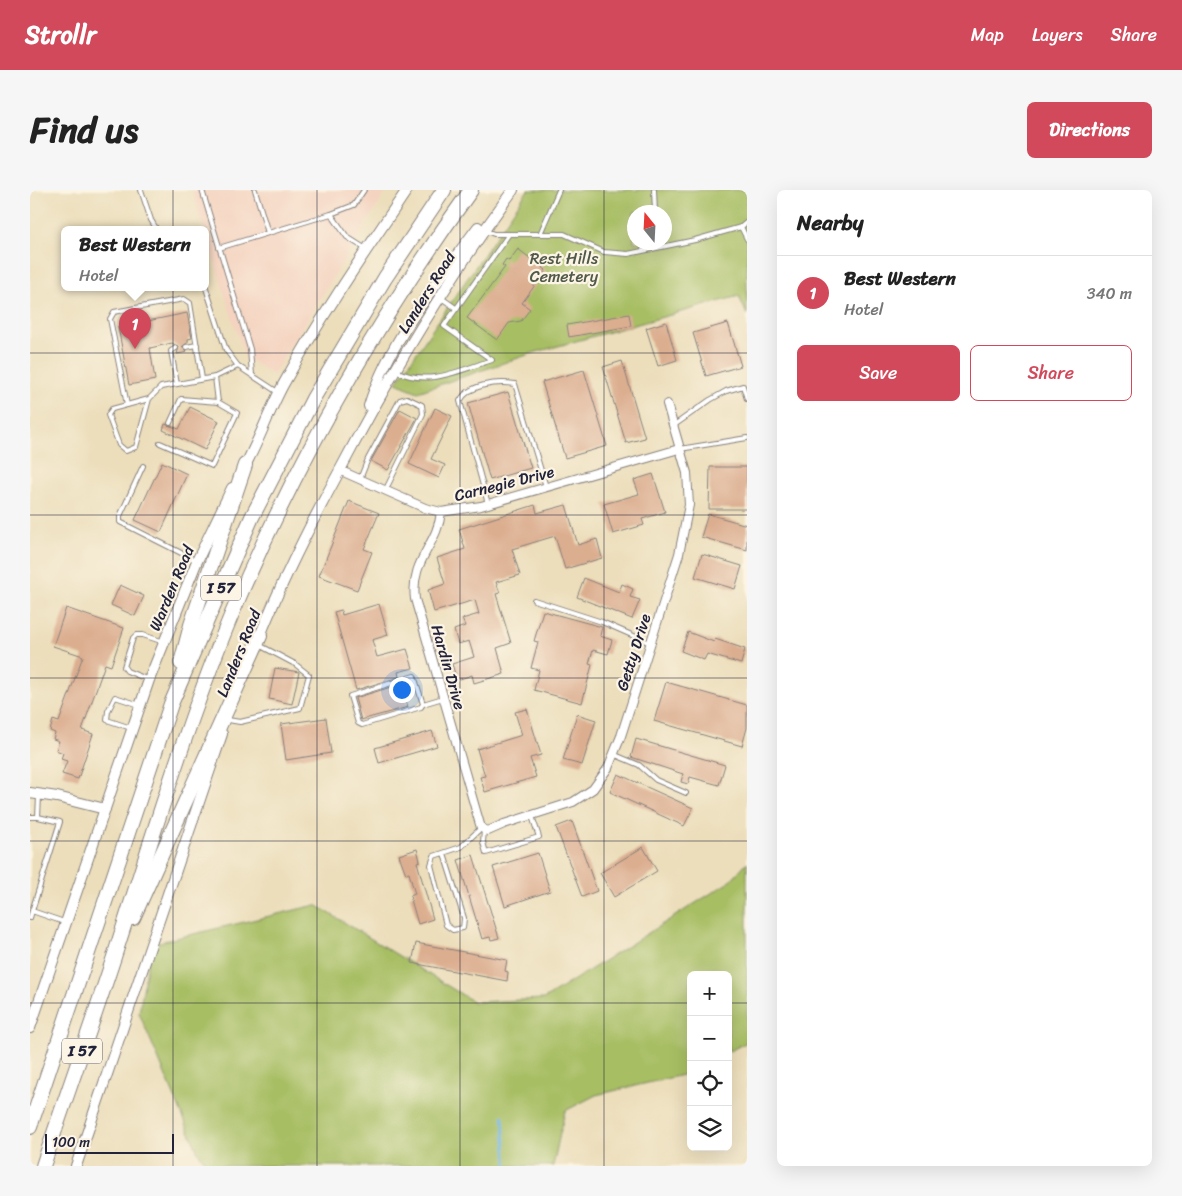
<!DOCTYPE html>
<meta charset="utf-8">
<style>
body{margin:0;font-family:Sriracha,sans-serif;background:#f6f6f6;color:#222}
.controls{position:absolute;right:15px;bottom:15px;display:grid;overflow:hidden;border-radius:8px;box-shadow:0 5px 20px #0002}
.controls button{width:45px;height:45px;display:grid;place-items:center;padding:0;border:0;border-bottom:1px solid #e0e0e0;background:#fff;color:#222;font:25px sans-serif}
.compass{position:absolute;left:597px;top:15px;width:45px;height:45px;border-radius:50%;background:#fff;box-shadow:0 5px 20px #0002;rotate:342deg}
.scale{position:absolute;left:15px;bottom:12px;width:129px;box-sizing:border-box;padding-left:5px;border:2px solid #22223b;border-top:0;font-size:14px;line-height:18px;white-space:nowrap;color:#22223b;-webkit-text-stroke:4px #fcf5e5;paint-order:stroke}
.you{position:absolute;left:371px;top:499px;width:18px;height:18px;margin:-12px;border:4px solid #fff;border-radius:50%;background:#1a73e8;box-shadow:0 0 0 8px #1a73e833}
.badge{display:grid;place-items:center;width:32px;height:32px;border-radius:50%;background:#d1495b;color:#fff;font-size:16px;font-weight:700}
.pin{position:absolute;translate:-50% -41px;filter:drop-shadow(0 1px 2px #0008)}
.pin::after{content:'';position:absolute;top:26px;width:18px;height:15px;background:inherit;clip-path:polygon(0 0,100% 0,50% 100%)}
.popup{position:absolute;left:31px;top:36px;width:148px;height:65px;box-sizing:border-box;display:grid;place-content:center;border-radius:8px;background:#fff;filter:drop-shadow(0 1px 4px #0005);font-size:16px;white-space:nowrap;color:#767676}
.popup b{font-size:19px;color:#222}
.popup::after{content:'';position:absolute;left:50%;top:100%;margin-left:-10px;border:10px solid transparent;border-top-color:#fff}
.list{margin:0;padding:0;list-style:none}
h2{display:flex;justify-content:space-between;align-items:center;height:65px;margin:0;padding:0 20px;font-size:21px}
h2 small{font-size:16px;font-weight:400;color:#767676}
.list li{display:grid;grid-template-columns:32px 1fr auto;gap:15px;align-items:center;box-sizing:border-box;height:75px;padding:0 20px;border-top:1px solid #e0e0e0}
.list b{display:block;font-size:19px;white-space:nowrap}
.list p{margin:0;font-size:16px;white-space:nowrap;color:#767676}
.list em{font-size:16px;font-style:normal;color:#767676}
.actions{display:flex;gap:10px;padding:15px 20px}
.actions a{flex:1;padding:11px 0;border:1px solid #d1495b;border-radius:8px;text-align:center;font-size:18px;color:#d1495b}
.actions .main{background:#d1495b;color:#fff}
.icon{flex:none;width:28px;height:28px;fill:none;stroke:currentColor;stroke-width:2;stroke-linecap:round;stroke-linejoin:round}
.map{position:relative;flex:none;width:717px;height:976px;overflow:hidden;border-radius:8px}
header{display:flex;align-items:center;gap:30px;box-sizing:border-box;height:70px;padding:0 25px;background:#d1495b;color:#fff}
header strong{font-size:24px}
nav{display:flex;gap:28px;margin-inline-start:auto;font-size:18px}
.intro{display:flex;align-items:center;justify-content:space-between;box-sizing:border-box;height:120px;padding:0 30px}
h1{margin:0;font-size:35px}
.button{padding:12px 22px;border-radius:8px;background:#d1495b;color:#fff;font-size:18px;font-weight:700}
main{display:flex;gap:30px;padding:0 30px}
aside{flex:1;background:#fff;border-radius:8px;box-shadow:0 5px 20px #0002}
.map>svg:first-child{display:block}
.built{fill:#f4d3c0}
.green{fill:#a7be63;stroke:#64704f;fill-rule:evenodd}
.lines{fill:none;stroke-linecap:round;stroke-linejoin:round}
.stream{stroke:#6ab3e2;stroke-width:2.5}
.building{fill:#dcae90}
.lane-casing{stroke:#87807b;stroke-width:6}
.street-casing{stroke:#87807b;stroke-width:10}
.secondary-casing{stroke:#87807b;stroke-width:12}
.highway-casing{stroke:#87807b;stroke-width:16}
.lane{stroke:#fff;stroke-width:4}
.street{stroke:#fff;stroke-width:8}
.secondary{stroke:#fff;stroke-width:10}
.highway{stroke:#fff;stroke-width:14}
.grid{fill:none;stroke:#22223b;stroke-width:1;stroke-opacity:0.55}
.labels{text-anchor:middle;stroke-width:4.5;stroke-linejoin:round;paint-order:stroke}
.shield{fill:#fcf5e5;stroke:#63616e;stroke-width:1}
.shield-label{font-size:15px;font-weight:bold;fill:#22223b}
.park-label{font-size:16px;fill:#515949;stroke:#fcf5e5}
.street-label{font-size:16px;fill:#22223b;stroke:#fcf5e5}
</style>
<header>
<strong>Strollr</strong>
<nav><a>Map</a><a>Layers</a><a>Share</a></nav>
</header>
<div class="intro"><h1>Find us</h1><a class="button">Directions</a></div>
<main>
<div class="map">
<svg width="717" height="976" viewBox="0 0 717 976">
<rect width="100%" height="100%" fill="#fcf5e5"/>
<filter id="ink" filterUnits="userSpaceOnUse"><feTurbulence type="fractalNoise" baseFrequency=".02" numOctaves="2"/><feDisplacementMap in="SourceGraphic" scale="10" xChannelSelector="R" yChannelSelector="G"/><feConvolveMatrix kernelMatrix="1 2 1 2 8 2 1 2 1" color-interpolation-filters="sRGB"/></filter>
<filter id="wash" filterUnits="userSpaceOnUse"><feTurbulence type="fractalNoise" baseFrequency=".0096" numOctaves="4" result="noise"/><feDisplacementMap in="SourceGraphic" scale="20" xChannelSelector="R" yChannelSelector="G"/><feGaussianBlur stdDeviation="1.12" result="paint"/><feColorMatrix in="noise" values="0 0 0 0 0 0 0 0 0 0 0 0 0 0 0 0 0 1.4 0 .05"/><feComposite in="paint" operator="in"/></filter>
<g filter="url(#wash)">
<rect width="100%" height="100%" fill="#ecdebb"/>
<path class="built" d="M 162,0 L 357,0 L 243,185 L 214,166 Z"/>
<g class="green">
<path d="M 498,0 L 717,0 L 717,125 L 709,106 L 503,163 L 388,202 L 366,193 ZM 604,22 L 634,22 L 634,52 L 604,52 Z"/>
<path d="M 717,672 L 717,852 L 698,862 L 698,785 L 661,785 L 661,883 L 566,905 L 535,921 L 523,976 L 178,976 L 168,962 L 109,823 L 121,754 L 286,715 L 444,812 L 514,809 L 699,692 Z"/>
</g>
<g class="lines">
<path class="stream" d="M 473,926 L 477,976"/>
</g>
<g id="blocks">
<g class="building">
<path d="M 488,59 L 516,80 L 492,113 L 500,119 L 491,131 L 479,133 L 467,150 L 437,128 L 475,77 L 472,75 L 476,69 L 479,71 Z"/>
<path d="M 157,123 L 162,148 L 158,149 L 158,152 L 152,157 L 157,162 L 147,164 L 149,157 L 142,153 L 120,158 L 125,190 L 99,195 L 88,137 Z"/>
<path d="M 599,124 L 601,136 L 539,147 L 537,135 Z"/>
<path d="M 636,132 L 647,170 L 628,176 L 616,138 Z"/>
<path d="M 698,133 L 711,176 L 676,186 L 663,143 Z"/>
<path d="M 592,171 L 615,248 L 596,253 L 573,177 Z"/>
<path d="M 554,180 L 577,256 L 535,268 L 512,192 Z"/>
<path d="M 478,202 L 501,278 L 460,290 L 438,213 Z"/>
<path d="M 160,217 L 189,231 L 175,260 L 133,240 L 135,234 L 149,239 Z"/>
<path d="M 405,218 L 422,226 L 401,269 L 415,275 L 409,288 L 379,274 Z"/>
<path d="M 370,219 L 387,228 L 358,280 L 341,271 Z"/>
<path d="M 132,272 L 157,284 L 131,342 L 105,330 Z"/>
<path d="M 680,277 L 717,277 L 717,319 L 679,319 Z"/>
<path d="M 623,284 L 635,322 L 612,329 L 614,335 L 583,344 L 574,314 L 609,304 L 604,290 Z"/>
<path d="M 319,311 L 349,323 L 334,359 L 342,362 L 327,400 L 289,386 Z"/>
<path d="M 505,315 L 507,323 L 536,315 L 548,355 L 567,349 L 572,368 L 535,379 L 525,346 L 482,359 L 490,385 L 466,392 L 470,403 L 466,404 L 481,453 L 467,458 L 474,484 L 444,493 L 442,485 L 427,490 L 422,474 L 444,467 L 439,451 L 428,454 L 424,440 L 435,436 L 432,429 L 449,424 L 445,410 L 404,422 L 398,400 L 415,394 L 407,368 L 435,359 L 429,339 Z"/>
<path d="M 678,324 L 717,335 L 717,360 L 671,347 Z"/>
<path d="M 672,364 L 712,376 L 705,399 L 665,387 Z"/>
<path d="M 554,388 L 589,402 L 592,394 L 603,399 L 600,407 L 610,410 L 602,429 L 547,407 Z"/>
<path d="M 90,395 L 114,406 L 105,426 L 81,415 Z"/>
<path d="M 349,414 L 358,445 L 342,450 L 347,467 L 377,459 L 383,478 L 368,482 L 369,487 L 326,500 L 304,422 L 311,420 L 312,425 Z"/>
<path d="M 36,418 L 94,438 L 81,476 L 75,474 L 52,540 L 63,544 L 48,589 L 32,584 L 37,571 L 31,569 L 33,563 L 26,560 L 29,551 L 23,549 L 25,543 L 20,541 L 23,530 L 29,532 L 53,466 L 23,456 Z"/>
<path d="M 513,421 L 572,437 L 570,446 L 582,450 L 578,464 L 563,460 L 559,474 L 562,475 L 552,513 L 504,500 L 509,480 L 501,478 L 508,452 L 504,451 Z"/>
<path d="M 658,442 L 684,452 L 685,449 L 715,459 L 711,474 L 677,464 L 674,470 L 651,461 Z"/>
<path d="M 245,478 L 269,482 L 262,514 L 239,509 Z"/>
<path d="M 636,492 L 717,515 L 717,538 L 712,556 L 624,531 Z"/>
<path d="M 371,494 L 378,517 L 331,530 L 325,508 Z"/>
<path d="M 497,519 L 511,565 L 500,568 L 506,587 L 455,602 L 450,587 L 455,586 L 447,559 L 492,545 L 485,522 Z"/>
<path d="M 547,524 L 566,530 L 552,575 L 533,570 Z"/>
<path d="M 296,528 L 301,563 L 256,570 L 251,534 Z"/>
<path d="M 402,541 L 407,556 L 349,573 L 345,558 Z"/>
<path d="M 606,549 L 695,575 L 689,595 L 660,587 L 658,594 L 651,592 L 653,584 L 601,567 Z"/>
<path d="M 588,584 L 663,618 L 654,636 L 580,602 Z"/>
<path d="M 542,631 L 567,701 L 552,707 L 526,637 Z"/>
<path d="M 613,657 L 627,681 L 584,707 L 570,683 Z"/>
<path d="M 387,659 L 390,671 L 387,672 L 403,729 L 388,734 L 380,706 L 385,704 L 379,683 L 376,684 L 369,665 Z"/>
<path d="M 508,663 L 520,701 L 475,716 L 463,677 Z"/>
<path d="M 443,665 L 469,748 L 461,750 L 460,747 L 452,749 L 428,670 Z"/>
<path d="M 386,753 L 477,770 L 475,781 L 478,782 L 477,791 L 382,773 Z"/>
</g>
</g>
</g>
<g filter="url(#ink)">
<use href="#blocks" fill-opacity="0" stroke="#87807b" stroke-width="1"/>
<g class="lines">
<g class="lane-casing">
<g id="lane">
<path d="M 111,0 L 121,30 L 127,40"/>
<path d="M 172,0 L 220,159 L 222,185"/>
<path d="M 225,0 L 238,43"/>
<path d="M 624,0 L 625,22"/>
<path d="M 301,24 L 324,15 L 334,0"/>
<path d="M 711,37 L 717,49"/>
<path d="M 456,41 L 464,44 L 510,44 L 529,0"/>
<path d="M 510,44 L 534,44 L 574,62 L 598,64 L 665,50 L 711,37 L 717,32"/>
<path d="M 189,58 L 301,24 L 317,47 L 336,59"/>
<path d="M 175,95 L 196,160 L 208,176 L 249,203"/>
<path d="M 410,107 L 427,119"/>
<path d="M 156,157 L 167,155"/>
<path d="M 146,158 L 141,161 L 147,194"/>
<path d="M 366,181 C 398,197 431,180 462,170 L 414,136 L 479,44"/>
<path d="M 119,209 L 82,219 L 78,225 L 89,255 L 96,261 L 106,257 L 119,209 L 131,197 L 185,187 L 208,176"/>
<path d="M 97,215 L 80,129 L 84,122 L 154,109 L 160,113 L 172,189"/>
<path d="M 140,233 L 151,209 L 188,212"/>
<path d="M 643,236 L 680,210 L 696,201 L 713,196 L 717,209"/>
<path d="M 130,253 L 182,276 L 207,223 L 188,212 L 185,187"/>
<path d="M 650,259 L 717,248"/>
<path d="M 113,276 L 90,326 L 90,332 L 167,371"/>
<path d="M 330,289 L 338,269 L 370,210 L 377,208 L 392,215 L 393,224 L 355,301"/>
<path d="M 458,314 L 430,211 C 439,194 468,191 485,194 L 516,297"/>
<path d="M 504,410 L 572,432 L 620,453"/>
<path d="M 119,490 L 97,481 L 94,477 L 103,448 L 106,445 L 113,445 L 134,452"/>
<path d="M 393,514 L 391,517 L 332,535 L 328,533 L 320,506 L 384,486 L 393,514 L 413,508"/>
<path d="M 198,530 L 210,532 L 270,518 L 279,485 L 265,474 L 229,455"/>
<path d="M 101,538 L 77,530 L 78,521 L 85,507 L 110,515"/>
<path d="M 583,564 L 609,575 L 626,590 L 656,603"/>
<path d="M 0,627 L 8,627 L 9,606"/>
<path d="M 454,640 L 453,652 L 456,663 L 509,647 L 502,626"/>
<path d="M 414,664 L 434,728 L 433,738 L 423,740 L 416,735 L 401,675 L 404,666 L 431,657 L 451,638"/>
<path d="M 2,721 L 30,632 L 8,627"/>
<path d="M 0,728 L 2,721 L 34,732"/>
</g>
</g>
<g class="street-casing">
<g id="street">
<path d="M 309,280 L 395,318 L 411,322 L 451,316 L 649,259"/>
<path d="M 411,322 C 408,355 380,370 385,409 L 451,638 L 458,641 L 474,634 L 543,612 L 563,599 L 578,578 L 591,546 L 649,364 L 659,315 L 657,283 L 637,214"/>
</g>
</g>
<g class="secondary-casing">
<g id="secondary">
<path d="M 339,216 C 357,154 409,89 448,37"/>
<path d="M 212,281 C 228,254 238,223 253,195 C 291,126 333,65 377,0"/>
<path d="M 228,451 C 251,392 280,335 310,280 C 361,183 418,89 483,0"/>
<path d="M 0,603 L 27,607 L 75,619"/>
<path d="M 0,838 L 119,490 L 167,371 L 202,298"/>
<path d="M 46,976 L 192,544"/>
</g>
</g>
<g class="highway-casing">
<g id="highway">
<path d="M 151,473 L 161,435 L 215,275"/>
<path d="M 103,728 L 230,446"/>
<path d="M 0,937 L 141,514 L 197,384 L 222,327 L 284,207 L 355,88 L 414,0"/>
<path d="M 13,976 C 36,906 61,837 84,767 C 121,652 155,537 201,426 C 264,276 346,132 441,0"/>
</g>
</g>
<use href="#lane" class="lane"/>
<use href="#street" class="street"/>
<use href="#secondary" class="secondary"/>
<use href="#highway" class="highway"/>
</g>
</g>
<path class="grid" d="M 143,0 L 143,976M 287,0 L 287,976M 430,0 L 430,976M 574,0 L 574,976M 0,163 L 717,163M 0,325 L 717,325M 0,488 L 717,488M 0,651 L 717,651M 0,813 L 661,813M 698,813 L 717,813"/>
<g class="labels">
<g class="shield">
<rect x="171" y="385.5" width="40" height="25" rx="4"/>
<rect x="32" y="848.5" width="40" height="25" rx="4"/>
</g>
<g class="shield-label">
<text x="191" y="403">I 57</text>
<text x="52" y="866">I 57</text>
</g>
<g class="park-label">
<text x="534" y="74">Rest Hills<tspan x="534" dy="18">Cemetery</tspan></text>
</g>
<g class="street-label">
<text transform="translate(396 102) rotate(-58)" y="6">Landers Road</text>
<text transform="translate(474 293) rotate(-14)" y="6">Carnegie Drive</text>
<text transform="translate(141 398) rotate(-67)" y="6">Warden Road</text>
<text transform="translate(603 462) rotate(-72)" y="6">Getty Drive</text>
<text transform="translate(208 463) rotate(-68)" y="6">Landers Road</text>
<text transform="translate(419 477) rotate(74)" y="6">Hardin Drive</text>
</g>
</g>
</svg>
<div class="controls">
<button>+</button>
<button>−</button>
<button><svg class="icon" aria-label="locate" viewBox="0 0 24 24"><circle cx="12" cy="12" r="6"/><path d="M12 2v4M12 18v4M2 12h4M18 12h4"/></svg></button>
<button><svg class="icon" aria-label="layers" viewBox="0 0 24 24"><path d="M12 4l9 5-9 5-9-5zM3 14l9 5 9-5"/></svg></button>
</div>
<svg class="compass" viewBox="-18 -18 36 36"><path d="M0-13l5 13h-10z" fill="#e53935"/><path d="M0 13l5-13h-10z" fill="#767676"/></svg>
<div class="scale">100 m</div>
<div class="you"></div>
<div class="pin badge" style="left:105px;top:159px">1</div>
<div class="popup"><b>Best Western</b>Hotel</div>
</div>
<aside>
<h2>Nearby<small></small></h2>
<ul class="list">
<li><span class="badge">1</span><div><b>Best Western</b><p>Hotel</p></div><em>340 m</em></li>
</ul>
<div class="actions"><a class="main">Save</a><a>Share</a></div>
</aside>
</main>
